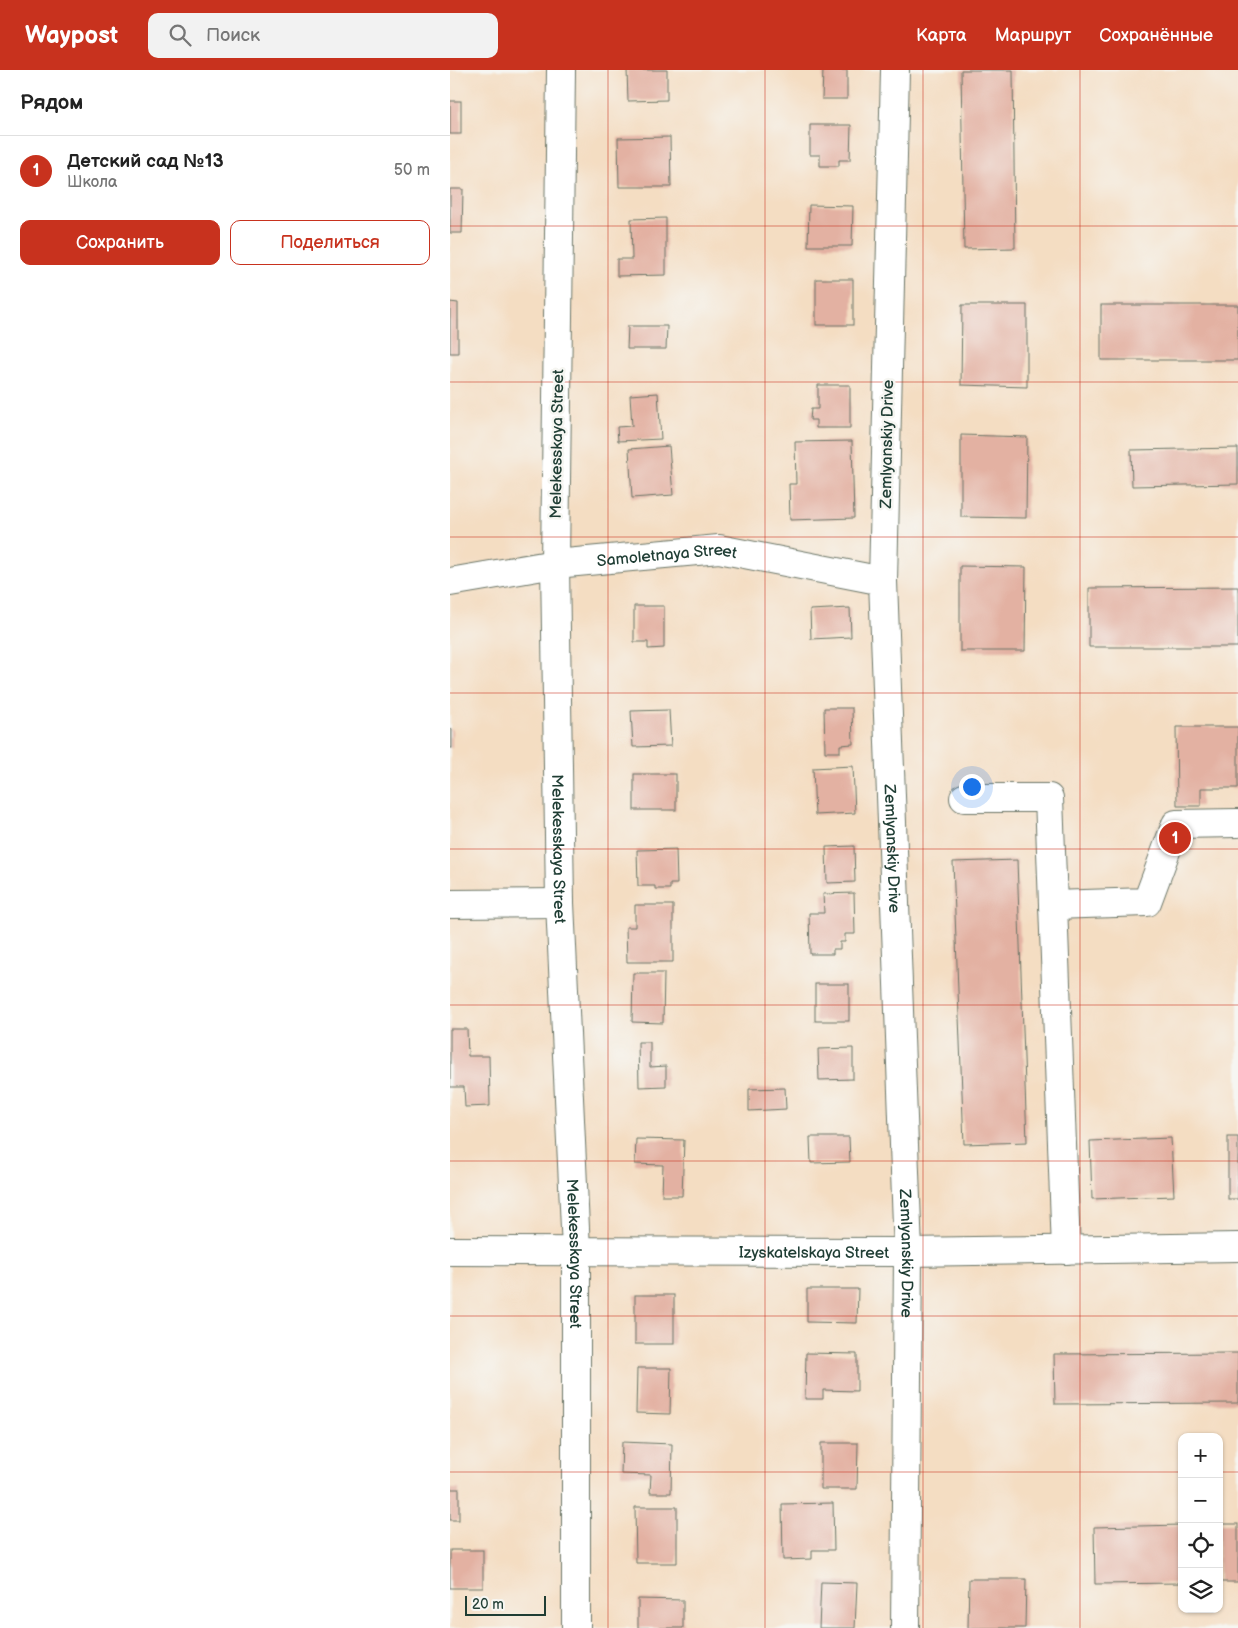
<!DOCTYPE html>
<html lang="ru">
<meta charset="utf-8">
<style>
body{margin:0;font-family:"Balsamiq Sans",sans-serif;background:#f2f2f2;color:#222}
.controls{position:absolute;right:15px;bottom:15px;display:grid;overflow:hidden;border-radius:10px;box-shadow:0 1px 4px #0004}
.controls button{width:45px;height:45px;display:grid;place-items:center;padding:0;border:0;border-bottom:1px solid #e0e0e0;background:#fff;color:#222;font:25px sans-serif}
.scale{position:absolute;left:15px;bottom:12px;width:81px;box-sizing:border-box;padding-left:5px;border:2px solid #1f3d34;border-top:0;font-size:14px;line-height:18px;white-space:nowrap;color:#1f3d34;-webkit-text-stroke:4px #f6f6f2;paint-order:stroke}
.you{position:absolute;left:521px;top:716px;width:18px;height:18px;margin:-12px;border:4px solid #fff;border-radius:50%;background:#1a73e8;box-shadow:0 0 0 8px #1a73e833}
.badge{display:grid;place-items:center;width:32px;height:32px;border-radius:50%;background:#c8321e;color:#fff;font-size:16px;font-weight:700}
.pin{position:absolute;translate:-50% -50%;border:2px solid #fff;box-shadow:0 1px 5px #0006}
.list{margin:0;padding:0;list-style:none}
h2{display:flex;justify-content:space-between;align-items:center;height:65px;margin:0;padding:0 20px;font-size:21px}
h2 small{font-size:16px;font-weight:400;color:#767676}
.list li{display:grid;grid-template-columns:32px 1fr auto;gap:15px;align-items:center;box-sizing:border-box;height:70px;padding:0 20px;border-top:1px solid #e0e0e0}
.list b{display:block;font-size:19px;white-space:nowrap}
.list p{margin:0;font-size:16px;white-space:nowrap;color:#767676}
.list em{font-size:16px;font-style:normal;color:#767676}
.actions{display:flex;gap:10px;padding:15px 20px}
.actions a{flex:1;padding:11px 0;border:1px solid #c8321e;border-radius:10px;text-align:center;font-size:18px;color:#c8321e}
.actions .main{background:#c8321e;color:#fff}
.icon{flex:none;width:28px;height:28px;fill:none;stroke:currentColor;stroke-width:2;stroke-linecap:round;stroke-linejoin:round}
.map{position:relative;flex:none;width:788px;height:1558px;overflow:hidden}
header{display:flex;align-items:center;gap:30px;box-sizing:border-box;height:70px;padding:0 25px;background:#c8321e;color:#fff}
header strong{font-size:24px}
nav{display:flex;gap:28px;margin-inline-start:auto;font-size:18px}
.search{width:350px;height:45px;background:#f2f2f2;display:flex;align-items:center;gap:12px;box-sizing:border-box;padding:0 18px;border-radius:10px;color:#767676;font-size:19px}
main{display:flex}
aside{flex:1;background:#fff}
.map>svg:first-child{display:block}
.building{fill:#e3b1a2}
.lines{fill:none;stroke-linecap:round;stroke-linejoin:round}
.minor-casing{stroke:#6a7566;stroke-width:30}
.minor{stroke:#fff;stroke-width:28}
.grid{fill:none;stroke:#c8321e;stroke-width:1;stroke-opacity:0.55}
.labels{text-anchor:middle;stroke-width:5;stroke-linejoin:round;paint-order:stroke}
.street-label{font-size:16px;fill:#1f3d34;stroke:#f6f6f2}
</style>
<header>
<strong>Waypost</strong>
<div class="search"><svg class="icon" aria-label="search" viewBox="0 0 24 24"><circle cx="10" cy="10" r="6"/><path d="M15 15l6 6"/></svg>Поиск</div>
<nav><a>Карта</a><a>Маршрут</a><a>Сохранённые</a></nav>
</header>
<main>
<aside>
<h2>Рядом<small></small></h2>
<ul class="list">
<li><span class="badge">1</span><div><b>Детский сад №13</b><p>Школа</p></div><em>50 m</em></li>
</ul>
<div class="actions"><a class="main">Сохранить</a><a>Поделиться</a></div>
</aside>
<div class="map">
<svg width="788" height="1558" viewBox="0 0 788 1558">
<rect width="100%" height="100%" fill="#f6f6f2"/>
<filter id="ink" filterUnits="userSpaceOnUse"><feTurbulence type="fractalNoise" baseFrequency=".02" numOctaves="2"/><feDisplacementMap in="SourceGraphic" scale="10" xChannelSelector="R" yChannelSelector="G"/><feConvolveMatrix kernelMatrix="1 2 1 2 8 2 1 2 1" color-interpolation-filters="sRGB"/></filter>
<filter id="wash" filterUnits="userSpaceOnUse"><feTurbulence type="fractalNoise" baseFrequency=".0096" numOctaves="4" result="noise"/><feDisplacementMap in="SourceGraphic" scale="20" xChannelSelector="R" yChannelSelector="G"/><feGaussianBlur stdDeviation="1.12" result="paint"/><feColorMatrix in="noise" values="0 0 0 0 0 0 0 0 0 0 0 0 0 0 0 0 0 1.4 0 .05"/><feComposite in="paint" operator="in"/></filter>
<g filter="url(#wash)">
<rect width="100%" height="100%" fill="#f4ddc2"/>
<g id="blocks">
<g class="building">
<path d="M 177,0 L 217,0 L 217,30 L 178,31 Z"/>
<path d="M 373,0 L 397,0 L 397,29 L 372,29 Z"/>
<path d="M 511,0 L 563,0 L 565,178 L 514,179 Z"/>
<rect x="0" y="31" width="11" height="33"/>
<path d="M 360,55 L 401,55 L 400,90 L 389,90 L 389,96 L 370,96 L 370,85 L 360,85 Z"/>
<path d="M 220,67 L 221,117 L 169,117 L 168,68 Z"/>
<path d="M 0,119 L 13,119 L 12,163 L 0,163 Z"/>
<path d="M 359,135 L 403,136 L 402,176 L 358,176 Z"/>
<path d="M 216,148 L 216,205 L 167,206 L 167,189 L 182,189 L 181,149 Z"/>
<rect x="366" y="209" width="37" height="46"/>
<path d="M 0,232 L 8,233 L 8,283 L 0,283 Z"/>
<path d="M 512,235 L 577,235 L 577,317 L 511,315 Z"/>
<rect x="651" y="235" width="137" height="55"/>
<path d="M 178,256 L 217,256 L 216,279 L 177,279 Z"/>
<path d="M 368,315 L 400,315 L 400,358 L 366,358 L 366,350 L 360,350 L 361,339 L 368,339 Z"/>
<path d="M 208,323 L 211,369 L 168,371 L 167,357 L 182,356 L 180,325 Z"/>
<path d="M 511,365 L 577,367 L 576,448 L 511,447 Z"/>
<path d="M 402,371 L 404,448 L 340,450 L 339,414 L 346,414 L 345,372 Z"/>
<path d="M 219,376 L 223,425 L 182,428 L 179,379 Z"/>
<path d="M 788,378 L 788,414 L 682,416 L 681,380 Z"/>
<path d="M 510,496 L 576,497 L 575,581 L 510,581 Z"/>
<path d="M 788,517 L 788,577 L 639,577 L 639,518 Z"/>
<path d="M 184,536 L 214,536 L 214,578 L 198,579 L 198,572 L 184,572 Z"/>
<path d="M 400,538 L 401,567 L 361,569 L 360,540 Z"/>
<path d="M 374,638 L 402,638 L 403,674 L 390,675 L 390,682 L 375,682 Z"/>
<path d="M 219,640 L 221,676 L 183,677 L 181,641 Z"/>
<path d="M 726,657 L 788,657 L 788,718 L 751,718 L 751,736 L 727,736 Z"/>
<rect x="0" y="659" width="2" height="19"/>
<path d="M 403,696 L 405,743 L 365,745 L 363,698 Z"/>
<rect x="184" y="704" width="42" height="36"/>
<path d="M 404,776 L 405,812 L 377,813 L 376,777 Z"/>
<path d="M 226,779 L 227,814 L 220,814 L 220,819 L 205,819 L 205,816 L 188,816 L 187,780 Z"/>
<path d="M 567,790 L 577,1072 L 514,1074 L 503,792 Z"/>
<path d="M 404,823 L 405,864 L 395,864 L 395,872 L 390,872 L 390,879 L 383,879 L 383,884 L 360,884 L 359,843 L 374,843 L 373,824 Z"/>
<path d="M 185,835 L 223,835 L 223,892 L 177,892 L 176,857 L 185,857 Z"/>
<path d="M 183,903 L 214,903 L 213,953 L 182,952 Z"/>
<rect x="365" y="914" width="34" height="37"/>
<path d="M 0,959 L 17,959 L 18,986 L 39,986 L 40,1036 L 15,1037 L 14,1017 L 0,1017 Z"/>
<path d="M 188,972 L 200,972 L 200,997 L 216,996 L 216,1016 L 189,1017 Z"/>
<path d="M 403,978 L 403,1009 L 369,1010 L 368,979 Z"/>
<path d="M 335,1018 L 336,1039 L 299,1041 L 299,1019 Z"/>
<path d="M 360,1067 L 399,1067 L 400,1092 L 361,1093 Z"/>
<rect x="778" y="1067" width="10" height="62"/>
<path d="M 721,1068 L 724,1126 L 642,1129 L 640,1071 Z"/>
<path d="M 186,1069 L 234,1070 L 232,1126 L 212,1126 L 213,1095 L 185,1094 Z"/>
<path d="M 357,1219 L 408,1219 L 407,1253 L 357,1252 Z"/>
<rect x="185" y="1225" width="39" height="49"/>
<path d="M 356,1283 L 407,1284 L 407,1321 L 373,1320 L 373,1329 L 355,1329 Z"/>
<path d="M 788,1283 L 788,1333 L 605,1334 L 604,1284 Z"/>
<path d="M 187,1298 L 221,1298 L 220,1344 L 186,1343 Z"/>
<path d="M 172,1372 L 222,1374 L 221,1423 L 200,1423 L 201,1405 L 171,1404 Z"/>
<path d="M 371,1373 L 408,1373 L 407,1419 L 371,1419 Z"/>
<rect x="0" y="1419" width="9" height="31"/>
<path d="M 383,1433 L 384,1480 L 362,1480 L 362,1489 L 333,1490 L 332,1434 Z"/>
<path d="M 185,1437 L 227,1437 L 227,1493 L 186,1493 Z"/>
<rect x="769" y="1454" width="19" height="58"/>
<path d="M 732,1455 L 732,1513 L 645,1514 L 644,1457 Z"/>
<rect x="0" y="1480" width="33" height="38"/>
<path d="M 519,1509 L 576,1509 L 575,1558 L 518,1558 Z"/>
<path d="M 371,1512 L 407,1513 L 405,1558 L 369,1558 Z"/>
<path d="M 188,1529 L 233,1530 L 233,1558 L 188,1558 Z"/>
</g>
</g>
</g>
<g filter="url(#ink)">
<use href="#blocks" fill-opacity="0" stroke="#6a7566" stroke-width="1"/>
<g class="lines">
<g class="minor-casing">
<g id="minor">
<path id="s1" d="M 111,0 L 105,494 L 110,833 L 126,1180 L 126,1558"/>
<path id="s2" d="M 445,0 L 433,511 L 458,1182 L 455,1558"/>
<path id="s3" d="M 0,512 L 105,494 L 269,479 L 433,511"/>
<path d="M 514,728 L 599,728 L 616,1180"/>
<path d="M 0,834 L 110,833"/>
<path d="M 603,835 L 697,832 L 726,754 L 788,753"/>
<path id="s4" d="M 0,1181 L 458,1182 L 788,1177"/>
</g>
</g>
<use href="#minor" class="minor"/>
</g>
</g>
<path class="grid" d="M 158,0 L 158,1558M 315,0 L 315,1558M 473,0 L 473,1558M 630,0 L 630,1558M 0,156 L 788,156M 0,312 L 788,312M 0,467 L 788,467M 0,623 L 788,623M 0,779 L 788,779M 0,935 L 788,935M 0,1091 L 788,1091M 0,1246 L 788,1246M 0,1402 L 732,1402M 769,1402 L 788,1402"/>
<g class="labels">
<g class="street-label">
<text transform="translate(106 374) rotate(-89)" y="6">Melekesskaya Street</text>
<text transform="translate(436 374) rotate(-89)" y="6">Zemlyanskiy Drive</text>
<text dy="6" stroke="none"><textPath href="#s3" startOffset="219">Samoletnaya Street</textPath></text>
<text dy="6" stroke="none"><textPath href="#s1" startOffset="779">Melekesskaya Street</textPath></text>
<text dy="6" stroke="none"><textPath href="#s2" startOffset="779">Zemlyanskiy Drive</textPath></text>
<text dy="6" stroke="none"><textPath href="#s4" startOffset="364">Izyskatelskaya Street</textPath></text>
<text dy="6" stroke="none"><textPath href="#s1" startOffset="1184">Melekesskaya Street</textPath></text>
<text dy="6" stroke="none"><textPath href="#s2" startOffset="1184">Zemlyanskiy Drive</textPath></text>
</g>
</g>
</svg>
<div class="controls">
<button>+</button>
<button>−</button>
<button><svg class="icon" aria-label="locate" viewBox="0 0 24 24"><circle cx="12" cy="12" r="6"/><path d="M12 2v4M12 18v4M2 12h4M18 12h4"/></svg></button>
<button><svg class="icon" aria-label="layers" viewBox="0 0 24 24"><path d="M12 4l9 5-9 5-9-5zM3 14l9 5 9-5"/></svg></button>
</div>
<div class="scale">20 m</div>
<div class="you"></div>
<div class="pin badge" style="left:725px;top:768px">1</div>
</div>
</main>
